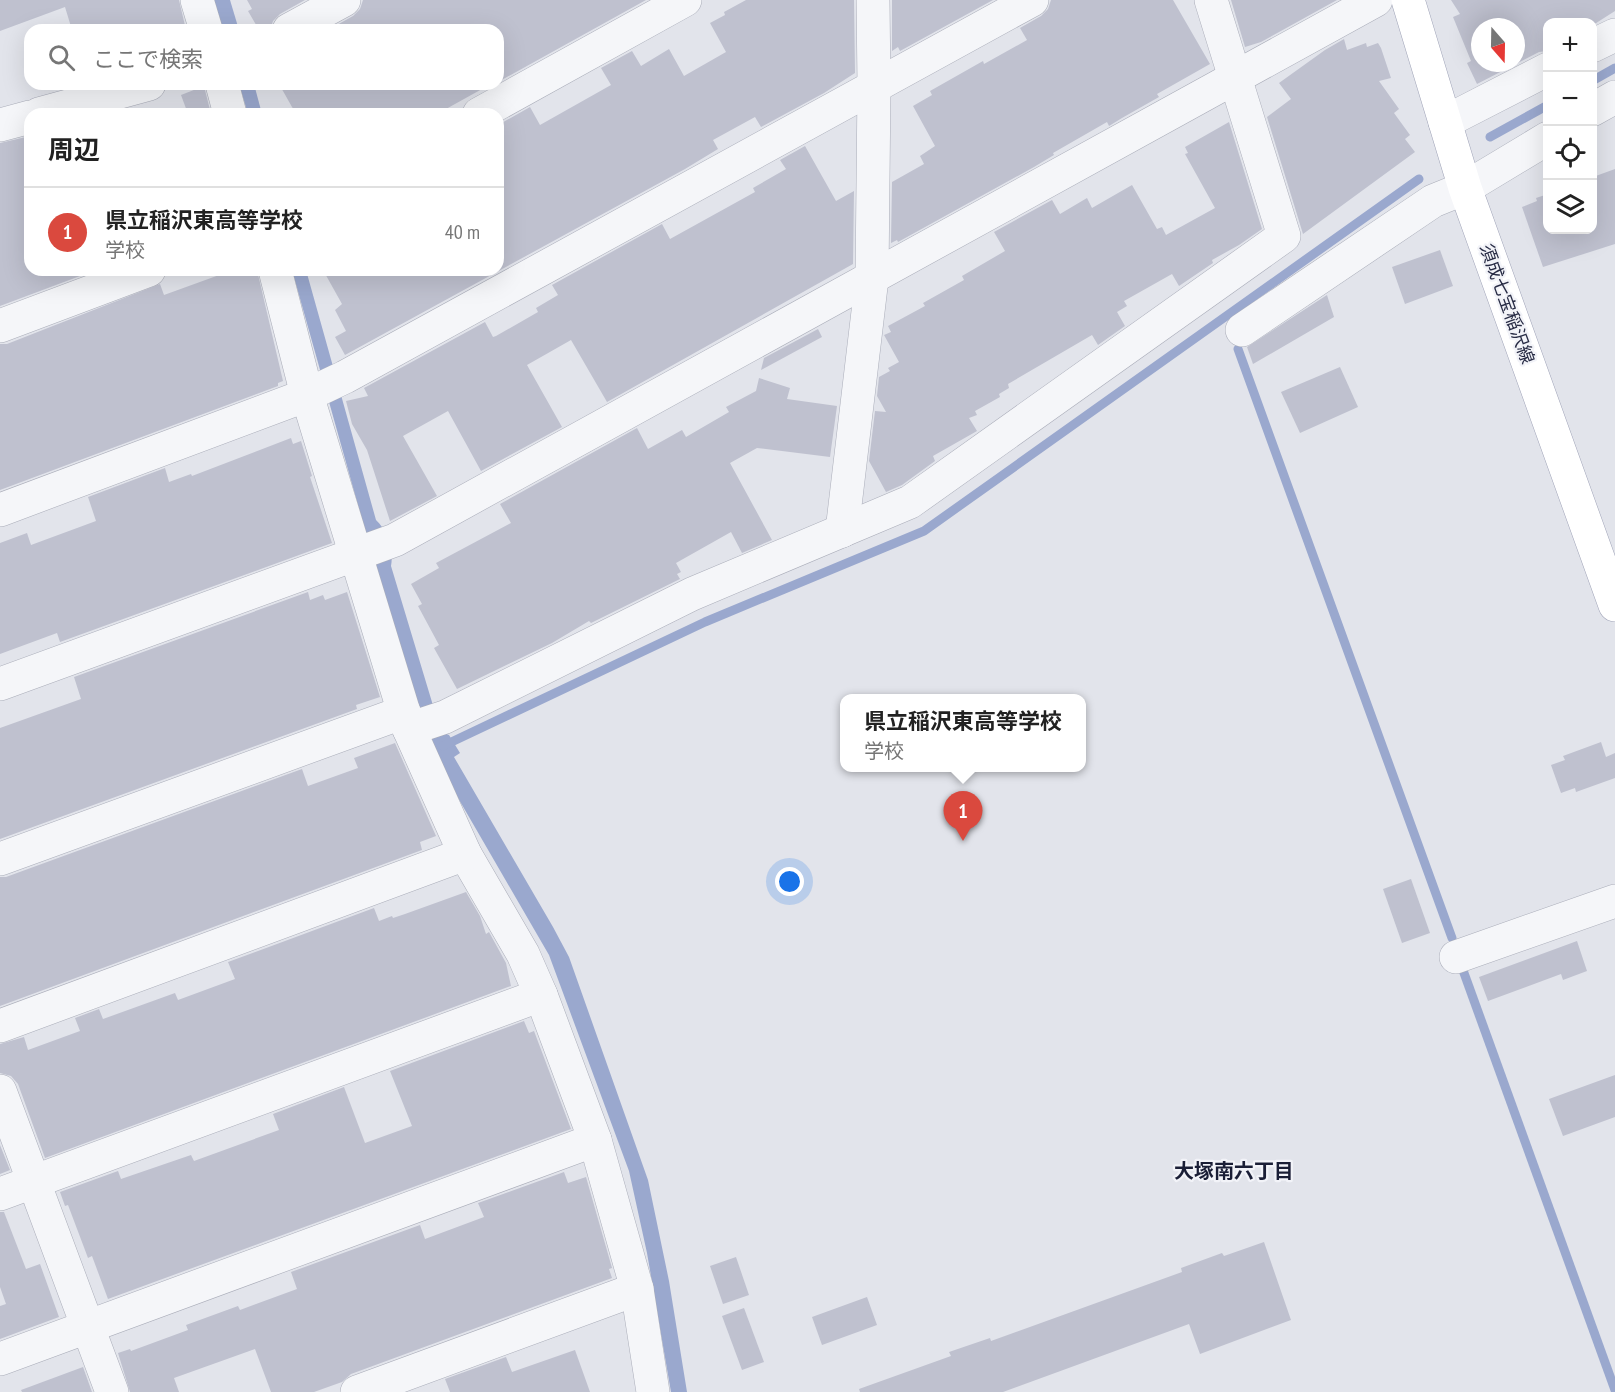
<!DOCTYPE html>
<html lang="ja">
<meta charset="utf-8">
<style>
body{margin:0;font-family:"PT Sans Narrow","Noto Sans JP",sans-serif;background:#f2f2f2;color:#222}
.controls{position:absolute;right:18px;top:18px;display:grid;overflow:hidden;border-radius:12px;box-shadow:0 6px 24px #0002}
.controls button{width:54px;height:54px;display:grid;place-items:center;padding:0;border:0;border-bottom:2px solid #e0e0e0;background:#fff;color:#222;font:30px sans-serif}
.compass{position:absolute;left:1471px;top:18px;width:54px;height:54px;border-radius:50%;background:#fff;box-shadow:0 6px 24px #0002;rotate:160deg}
.you{position:absolute;left:790px;top:882px;width:21px;height:21px;margin:-15px;border:4px solid #fff;border-radius:50%;background:#1a73e8;box-shadow:0 0 0 9px #1a73e833}
.badge{display:grid;place-items:center;width:39px;height:39px;border-radius:50%;background:#da493e;color:#fff;font-size:20px;font-weight:700}
.pin{position:absolute;translate:-50% -50px;filter:drop-shadow(0 2px 3px #0008)}
.pin::after{content:'';position:absolute;top:32px;width:21px;height:18px;background:inherit;clip-path:polygon(0 0,100% 0,50% 100%)}
.popup{position:absolute;left:840px;top:694px;width:246px;height:78px;box-sizing:border-box;display:grid;place-content:center;border-radius:12px;background:#fff;filter:drop-shadow(0 2px 4px #0005);font-size:20px;white-space:nowrap;color:#767676}
.popup b{font-size:22px;color:#222}
.popup::after{content:'';position:absolute;left:50%;top:100%;margin-left:-12px;border:12px solid transparent;border-top-color:#fff}
.list{margin:0;padding:0;list-style:none}
h2{display:flex;justify-content:space-between;align-items:center;height:78px;margin:0;padding:0 24px;font-size:26px}
h2 small{font-size:20px;font-weight:400;color:#767676}
.list li{display:grid;grid-template-columns:39px 1fr auto;gap:18px;align-items:center;box-sizing:border-box;height:90px;padding:0 24px;border-top:2px solid #e0e0e0}
.list b{display:block;font-size:22px;white-space:nowrap}
.list p{margin:0;font-size:20px;white-space:nowrap;color:#767676}
.list em{font-size:20px;font-style:normal;color:#767676}
.icon{flex:none;width:33px;height:33px;fill:none;stroke:currentColor;stroke-width:2;stroke-linecap:round;stroke-linejoin:round}
.map{position:relative;flex:none;width:1615px;height:1392px;overflow:hidden}
.search{position:absolute;background:#fff;box-shadow:0 6px 24px #0002;left:24px;top:24px;width:480px;height:66px;display:flex;align-items:center;gap:15px;box-sizing:border-box;padding:0 21px;border-radius:18px;color:#767676;font-size:22px}
.panel{position:absolute;background:#fff;box-shadow:0 6px 24px #0002;left:24px;top:108px;width:480px;height:168px;border-radius:18px}
.map>svg:first-child{display:block}
.water{fill:#9aa8ce}
.lines{fill:none;stroke-linecap:round;stroke-linejoin:round}
.stream{stroke:#9aa8ce;stroke-width:9}
.building{fill:#bfc1cf;fill-rule:evenodd}
.minor-casing{stroke:#aaadb9;stroke-width:34}
.major-casing{stroke:#a0a4b8;stroke-width:34}
.minor{stroke:#f5f6f9;stroke-width:33}
.major{stroke:#fff;stroke-width:33}
.labels{text-anchor:middle;stroke-width:4.5;stroke-linejoin:round;paint-order:stroke}
.street-label{font-size:18px;fill:#282c45;stroke:#f2f3f8}
.neighbourhood-label{font-size:20px;font-weight:bold;fill:#1a1e36;stroke:#f2f3f8}
</style>
<div class="map">
<svg width="1615" height="1392" viewBox="0 0 1615 1392">
<rect width="100%" height="100%" fill="#e2e4eb"/>
<g class="water">
<path d="M 214,0 L 230,0 L 239,30 L 223,30 Z"/>
<path d="M 239,84 L 254,84 L 262,114 L 248,114 Z"/>
<path d="M 292,270 L 306,270 L 376,520 C 387,530 394,551 391,566 L 441,732 L 449,735 L 460,753 L 454,757 L 553,927 L 569,957 L 648,1180 L 669,1281 L 687,1392 L 671,1392 L 647,1253 L 629,1171 L 549,955 L 432,753 L 363,523 Z"/>
</g>
<g class="lines">
<g class="stream">
<path d="M 1592,81 L 1615,68"/>
<path d="M 1490,137 L 1548,105"/>
<path d="M 1238,349 L 1452,938"/>
<path d="M 443,746 L 705,622 L 924,531 L 1419,179"/>
<path d="M 1464,973 L 1615,1390"/>
</g>
</g>
<g class="building">
<path d="M 0,0 L 179,0 L 186,30 L 72,30 L 65,7 L 0,31 Z"/>
<path d="M 247,0 L 305,0 L 280,14 L 273,21 L 270,30 L 259,30 L 248,11 L 252,9 Z"/>
<path d="M 363,0 L 646,0 L 498,82 L 498,30 L 328,30 L 353,16 L 360,9 Z"/>
<path d="M 746,0 L 854,0 L 855,73 L 824,93 L 761,127 L 755,117 L 713,140 L 718,149 L 685,169 L 345,355 L 335,337 L 346,331 L 335,310 L 342,304 L 323,270 L 498,270 L 498,125 L 530,107 L 540,125 L 611,85 L 601,68 L 632,51 L 641,66 L 669,49 L 684,76 L 726,52 L 710,23 L 725,15 L 724,12 Z"/>
<path d="M 892,0 L 993,0 L 900,51 L 898,47 L 892,51 Z"/>
<path d="M 1051,0 L 1173,0 L 1210,64 L 1157,94 L 1159,97 L 1122,118 L 1109,126 L 1107,122 L 1053,153 L 1054,155 L 1034,167 L 898,242 L 897,240 L 891,243 L 892,182 L 924,164 L 920,156 L 935,146 L 913,106 L 932,95 L 930,91 L 983,61 L 984,64 L 1027,40 L 1020,28 L 1041,16 L 1048,9 Z"/>
<path d="M 1231,0 L 1337,0 L 1261,42 L 1245,47 Z"/>
<path d="M 1451,0 L 1615,0 L 1615,11 L 1593,25 L 1593,22 L 1548,22 L 1548,51 L 1539,52 L 1477,84 L 1467,63 L 1471,61 L 1453,17 L 1460,14 ZM 1480,27 L 1516,27 L 1516,63 L 1480,63 Z"/>
<path d="M 1344,39 L 1347,50 L 1366,43 L 1367,47 L 1378,43 L 1381,48 L 1391,78 L 1379,81 L 1399,109 L 1394,113 L 1410,135 L 1405,139 L 1415,152 L 1303,234 L 1267,117 L 1291,99 L 1279,83 L 1325,50 Z"/>
<path d="M 279,84 L 491,84 L 437,114 L 296,114 Z"/>
<path d="M 204,86 L 211,114 L 188,114 L 181,95 Z"/>
<path d="M 1229,122 L 1262,229 L 1239,245 L 1212,260 L 1213,263 L 1179,286 L 1172,274 L 1124,301 L 1127,306 L 1117,312 L 1125,326 L 1098,345 L 1092,335 L 1008,384 L 1009,388 L 999,394 L 1000,397 L 975,411 L 977,415 L 969,418 L 977,431 L 933,456 L 935,461 L 902,485 L 886,492 L 869,461 L 875,411 L 886,412 L 877,396 L 879,377 L 890,371 L 888,368 L 899,362 L 884,335 L 891,332 L 888,326 L 925,306 L 923,303 L 964,280 L 962,276 L 1005,251 L 994,232 L 1052,200 L 1060,214 L 1087,198 L 1092,208 L 1132,185 L 1157,229 L 1162,227 L 1166,235 L 1215,208 L 1185,154 L 1188,153 L 1185,147 Z"/>
<path d="M 26,137 L 30,147 L 30,270 L 96,270 L 0,306 L 0,143 Z"/>
<path d="M 805,146 L 836,201 L 854,191 L 853,264 L 607,402 L 571,340 L 527,365 L 562,427 L 481,471 L 448,411 L 403,436 L 437,496 L 390,521 L 367,450 L 352,424 L 346,401 L 368,396 L 364,388 L 485,322 L 493,337 L 496,336 L 538,312 L 536,308 L 558,295 L 552,285 L 662,224 L 670,239 L 755,192 L 753,188 L 786,169 L 780,160 Z"/>
<path d="M 1615,169 L 1615,244 L 1543,267 L 1522,207 L 1537,201 L 1536,198 L 1548,194 L 1548,230 L 1593,230 L 1593,177 Z"/>
<path d="M 1440,250 L 1453,286 L 1405,304 L 1392,267 Z"/>
<path d="M 233,270 L 257,270 L 283,381 L 278,383 L 278,386 L 0,490 L 0,344 L 7,344 L 160,284 L 164,295 Z"/>
<path d="M 1327,295 L 1334,317 L 1253,364 L 1247,347 Z"/>
<path d="M 818,329 L 822,337 L 761,370 L 764,358 Z"/>
<path d="M 1340,367 L 1358,407 L 1300,433 L 1281,392 Z"/>
<path d="M 759,378 L 790,388 L 787,399 L 837,406 L 830,457 L 757,448 L 730,463 L 772,540 L 742,553 L 731,532 L 676,563 L 681,572 L 677,574 L 680,579 L 591,623 L 589,621 L 552,643 L 457,689 L 434,648 L 439,645 L 418,606 L 422,604 L 411,584 L 439,568 L 436,563 L 511,523 L 500,504 L 637,428 L 648,449 L 682,430 L 686,437 L 729,412 L 726,407 L 756,391 Z"/>
<path d="M 291,438 L 293,444 L 301,441 L 312,476 L 310,477 L 332,543 L 60,642 L 57,633 L 0,654 L 0,543 L 27,533 L 31,545 L 96,521 L 88,497 L 165,468 L 169,482 L 191,474 L 192,476 Z"/>
<path d="M 308,592 L 310,600 L 323,595 L 325,600 L 347,592 L 380,697 L 356,705 L 357,709 L 0,839 L 0,728 L 81,699 L 74,677 Z"/>
<path d="M 1601,742 L 1606,757 L 1615,753 L 1615,778 L 1576,792 L 1575,788 L 1561,793 L 1551,765 L 1565,760 L 1563,756 Z"/>
<path d="M 395,743 L 436,836 L 420,842 L 422,850 L 0,1006 L 0,877 L 6,877 L 302,769 L 308,786 L 358,768 L 354,758 Z"/>
<path d="M 1411,879 L 1430,933 L 1402,943 L 1383,889 Z"/>
<path d="M 466,892 L 480,916 L 486,934 L 489,932 L 506,963 L 511,986 L 45,1158 L 18,1084 L 11,1076 L 0,1073 L 0,1044 L 24,1037 L 28,1050 L 80,1031 L 75,1018 L 99,1009 L 103,1019 L 175,993 L 178,1000 L 235,979 L 228,962 L 374,908 L 379,921 L 392,916 L 393,918 L 405,914 Z"/>
<path d="M 1577,941 L 1587,971 L 1563,980 L 1561,974 L 1488,1001 L 1479,977 Z"/>
<path d="M 524,1021 L 529,1033 L 534,1031 L 571,1129 L 108,1299 L 92,1256 L 88,1258 L 68,1205 L 65,1206 L 60,1192 L 118,1171 L 121,1179 L 191,1155 L 194,1161 L 279,1130 L 273,1114 L 344,1087 L 365,1143 L 412,1126 L 390,1071 Z"/>
<path d="M 1615,1075 L 1615,1117 L 1563,1136 L 1549,1099 Z"/>
<path d="M 0,1145 L 10,1170 L 0,1174 Z"/>
<path d="M 564,1172 L 568,1183 L 586,1177 L 612,1268 L 609,1269 L 612,1278 L 351,1374 L 342,1382 L 314,1392 L 271,1392 L 255,1349 L 174,1378 L 179,1392 L 130,1392 L 118,1353 L 130,1349 L 131,1351 L 188,1330 L 186,1325 L 238,1306 L 240,1310 L 297,1289 L 291,1272 L 420,1225 L 425,1239 L 484,1217 L 478,1203 Z"/>
<path d="M 0,1212 L 4,1212 L 26,1269 L 40,1264 L 59,1317 L 0,1339 L 0,1306 L 6,1304 L 0,1287 Z"/>
<path d="M 1264,1242 L 1291,1320 L 1232,1342 L 1200,1354 L 1189,1324 L 1003,1392 L 860,1392 L 859,1389 L 951,1356 L 949,1352 L 990,1338 L 991,1341 L 1182,1272 L 1181,1268 L 1222,1253 L 1224,1256 Z"/>
<path d="M 736,1257 L 749,1295 L 723,1304 L 710,1266 Z"/>
<path d="M 867,1297 L 877,1325 L 822,1345 L 812,1317 Z"/>
<path d="M 744,1308 L 764,1362 L 742,1370 L 722,1316 Z"/>
<path d="M 575,1350 L 590,1392 L 450,1392 L 445,1379 L 506,1357 L 512,1372 Z"/>
<path d="M 83,1367 L 92,1392 L 22,1392 L 21,1390 Z"/>
</g>
<g class="lines">
<g class="minor-casing">
<g id="minor">
<path d="M 197,0 L 206,30"/>
<path d="M 289,30 L 344,0"/>
<path d="M 1592,46 L 1615,35"/>
<path d="M 222,84 L 230,114"/>
<path d="M 1592,110 L 1615,97"/>
<path d="M 39,114 L 149,84"/>
<path d="M 479,114 L 685,0"/>
<path d="M 1445,122 L 1548,69"/>
<path d="M 0,125 L 30,117"/>
<path d="M 275,270 L 307,395 L 409,729 L 465,854 L 523,954 L 541,995 L 595,1140 L 637,1289 L 653,1392"/>
<path d="M 0,326 L 149,270"/>
<path d="M 1242,330 L 1433,201 L 1465,188 L 1548,138"/>
<path d="M 0,510 L 307,395 L 345,377 L 1032,0"/>
<path d="M 842,531 L 872,278 L 874,86 L 873,0"/>
<path d="M 0,684 L 395,540 L 1376,0"/>
<path d="M 409,729 L 445,717 L 692,594 L 910,502 L 1284,236 L 1211,0"/>
<path d="M 0,859 L 404,712"/>
<path d="M 1456,957 L 1615,901"/>
<path d="M 0,1026 L 465,854"/>
<path d="M 0,1091 L 112,1392"/>
<path d="M 0,1194 L 541,995"/>
<path d="M 0,1359 L 595,1140"/>
<path d="M 357,1392 L 637,1289"/>
</g>
</g>
<g class="major-casing">
<path id="major" d="M 1408,0 L 1465,188 L 1615,605"/>
</g>
<use href="#minor" class="minor"/>
<use href="#major" class="major"/>
</g>
<g class="labels">
<g class="street-label">
<text transform="translate(1507 304) rotate(70)" y="6">須成七宝稲沢線</text>
</g>
<g class="neighbourhood-label">
<text x="1234" y="1178">大塚南六丁目</text>
</g>
</g>
</svg>
<div class="controls">
<button>+</button>
<button>−</button>
<button><svg class="icon" aria-label="locate" viewBox="0 0 24 24"><circle cx="12" cy="12" r="6"/><path d="M12 2v4M12 18v4M2 12h4M18 12h4"/></svg></button>
<button><svg class="icon" aria-label="layers" viewBox="0 0 24 24"><path d="M12 4l9 5-9 5-9-5zM3 14l9 5 9-5"/></svg></button>
</div>
<svg class="compass" viewBox="-18 -18 36 36"><path d="M0-13l5 13h-10z" fill="#e53935"/><path d="M0 13l5-13h-10z" fill="#767676"/></svg>
<div class="you"></div>
<div class="pin badge" style="left:963px;top:841px">1</div>
<div class="popup"><b>県立稲沢東高等学校</b>学校</div>
<div class="search"><svg class="icon" aria-label="search" viewBox="0 0 24 24"><circle cx="10" cy="10" r="6"/><path d="M15 15l6 6"/></svg>ここで検索</div>
<section class="panel">
<h2>周辺<small></small></h2>
<ul class="list">
<li><span class="badge">1</span><div><b>県立稲沢東高等学校</b><p>学校</p></div><em>40 m</em></li>
</ul>
</section>
</div>
